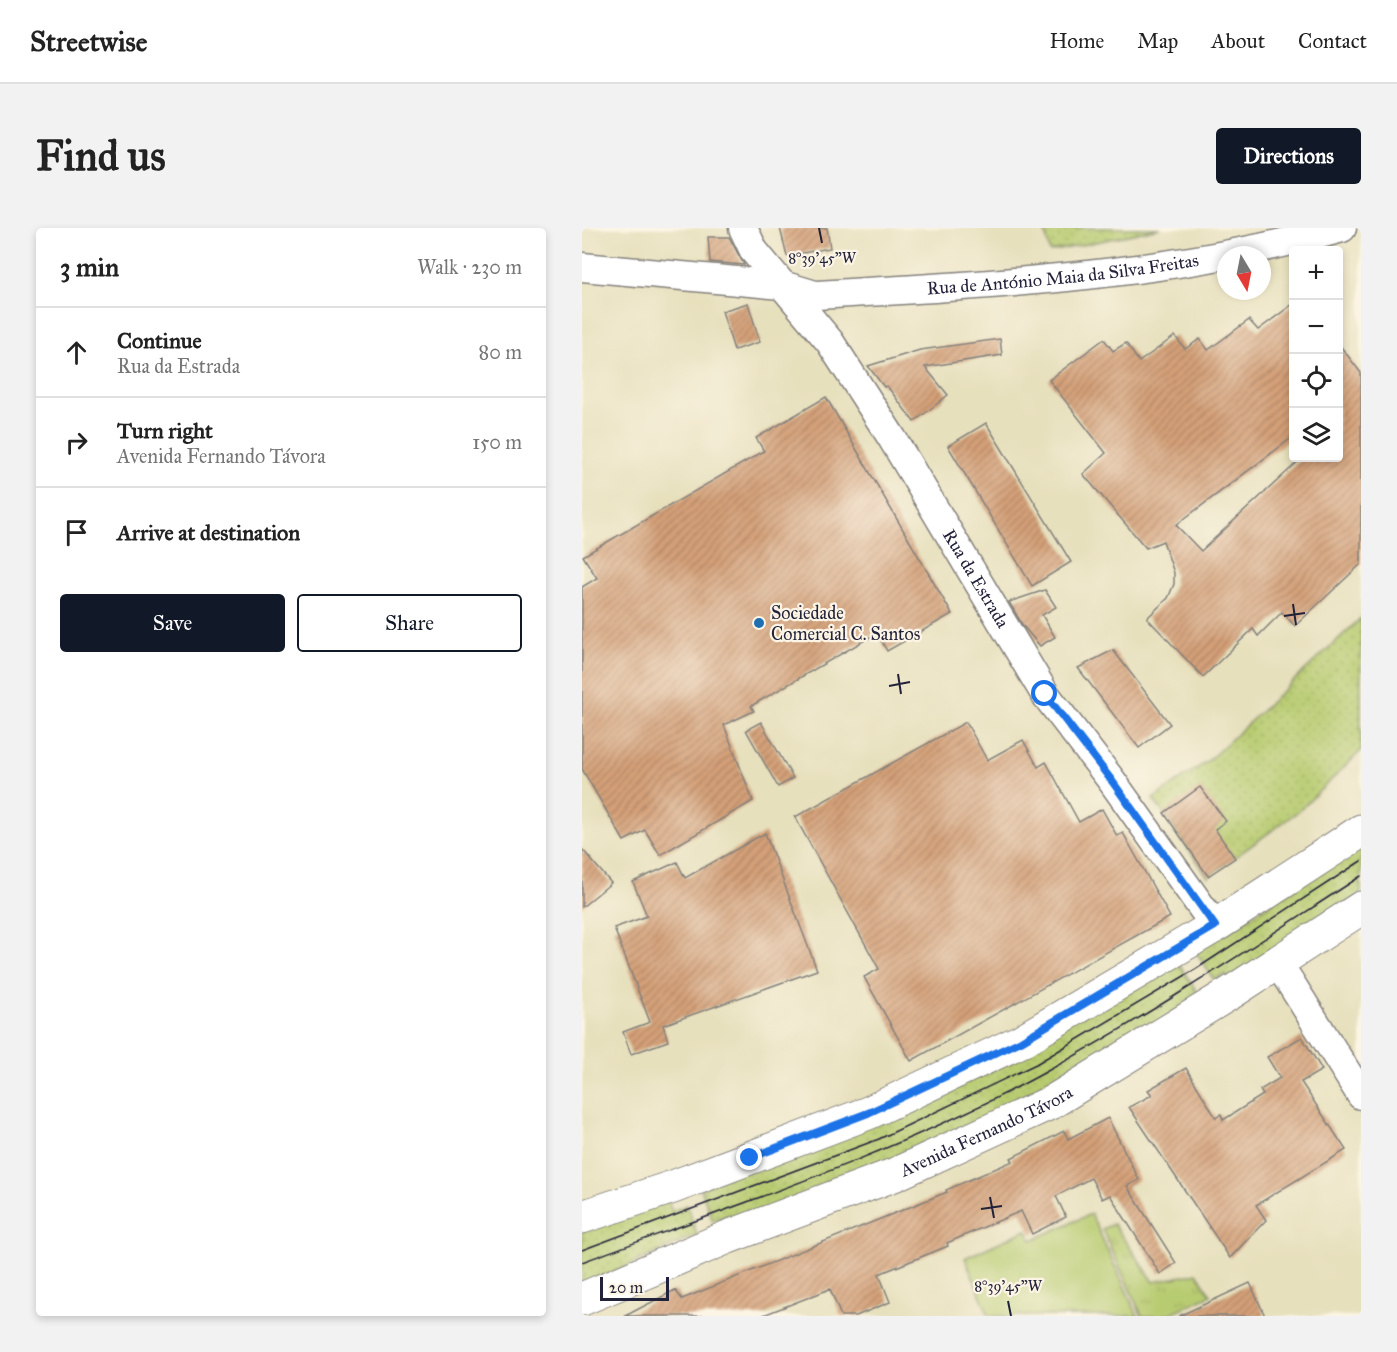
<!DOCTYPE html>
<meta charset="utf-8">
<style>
body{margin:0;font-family:"IM FELL Great Primer",serif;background:#f2f2f2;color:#222}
.controls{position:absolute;right:18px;top:18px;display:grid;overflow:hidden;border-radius:6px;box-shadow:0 3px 9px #0003}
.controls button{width:54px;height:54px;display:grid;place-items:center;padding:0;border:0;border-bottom:2px solid #e0e0e0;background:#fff;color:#222;font:30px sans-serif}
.compass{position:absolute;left:635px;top:18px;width:54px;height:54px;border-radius:50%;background:#fff;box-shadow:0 3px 9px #0003;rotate:170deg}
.scale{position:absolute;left:18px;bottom:15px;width:69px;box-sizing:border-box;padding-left:6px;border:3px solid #22223b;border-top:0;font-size:16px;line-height:21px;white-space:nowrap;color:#22223b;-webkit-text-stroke:4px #fcf5e5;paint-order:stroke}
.stop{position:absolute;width:18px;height:18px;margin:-14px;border:4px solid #1a73e8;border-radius:50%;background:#fff}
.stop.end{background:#1a73e8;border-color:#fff;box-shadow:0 2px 6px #0008}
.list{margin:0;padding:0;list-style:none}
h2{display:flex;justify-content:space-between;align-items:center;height:78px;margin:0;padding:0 24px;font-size:26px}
h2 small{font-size:20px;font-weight:400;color:#767676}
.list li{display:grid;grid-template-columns:39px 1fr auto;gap:18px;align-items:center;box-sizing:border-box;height:90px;padding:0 24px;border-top:2px solid #e0e0e0}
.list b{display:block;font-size:22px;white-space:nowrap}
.list p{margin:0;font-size:20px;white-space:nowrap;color:#767676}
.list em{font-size:20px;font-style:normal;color:#767676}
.actions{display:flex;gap:12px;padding:18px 24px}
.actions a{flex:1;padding:14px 0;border:2px solid #111827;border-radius:6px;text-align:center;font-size:21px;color:#111827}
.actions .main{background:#111827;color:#fff}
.icon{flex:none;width:33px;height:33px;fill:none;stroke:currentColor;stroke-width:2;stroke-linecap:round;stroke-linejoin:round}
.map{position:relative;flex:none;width:779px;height:1088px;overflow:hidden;border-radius:6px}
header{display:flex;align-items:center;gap:36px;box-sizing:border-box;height:84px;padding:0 30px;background:#fff;border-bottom:2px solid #e0e0e0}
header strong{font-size:28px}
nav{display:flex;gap:33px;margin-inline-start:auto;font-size:21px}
.intro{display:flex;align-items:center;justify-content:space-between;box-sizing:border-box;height:144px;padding:0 36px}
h1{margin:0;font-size:42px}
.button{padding:15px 27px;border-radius:6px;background:#111827;color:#fff;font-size:21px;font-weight:700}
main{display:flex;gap:36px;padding:0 36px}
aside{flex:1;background:#fff;border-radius:6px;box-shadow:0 3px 9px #0003}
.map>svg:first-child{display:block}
.grass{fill:url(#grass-dots);stroke:#6c7655;stroke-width:1.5}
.park{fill:url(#park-tufts);stroke:#6c7655;stroke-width:1.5}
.pitch{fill:#b7cb6f;stroke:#6c7655;stroke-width:1.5}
.building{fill:url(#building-hatch)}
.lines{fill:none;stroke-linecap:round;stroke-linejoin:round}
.minor-casing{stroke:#84817c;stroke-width:31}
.major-casing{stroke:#84817c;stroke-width:35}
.minor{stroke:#fff;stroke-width:28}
.major{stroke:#fff;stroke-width:33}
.tram{stroke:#22223b;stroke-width:1.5}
.route{stroke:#1a73e8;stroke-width:8}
.ticks{fill:none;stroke:#22223b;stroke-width:2}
.poi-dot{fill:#1f6fb2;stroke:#fcf5e5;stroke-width:2}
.labels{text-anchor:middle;stroke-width:4.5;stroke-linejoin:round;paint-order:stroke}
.street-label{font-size:18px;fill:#22223b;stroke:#fcf5e5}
.poi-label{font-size:18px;fill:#22223b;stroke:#fcf5e5;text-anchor:start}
.ticks-label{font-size:15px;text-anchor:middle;fill:#22223b;stroke:#fcf5e5;stroke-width:4.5;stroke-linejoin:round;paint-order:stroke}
</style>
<header>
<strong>Streetwise</strong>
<nav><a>Home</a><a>Map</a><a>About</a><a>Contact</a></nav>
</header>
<div class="intro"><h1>Find us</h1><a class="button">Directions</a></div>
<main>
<aside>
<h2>3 min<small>Walk · 230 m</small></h2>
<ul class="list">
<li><svg class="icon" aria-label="ahead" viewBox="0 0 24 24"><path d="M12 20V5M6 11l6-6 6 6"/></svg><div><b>Continue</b><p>Rua da Estrada</p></div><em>80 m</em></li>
<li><svg class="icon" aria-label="right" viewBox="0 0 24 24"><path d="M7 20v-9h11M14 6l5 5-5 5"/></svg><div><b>Turn right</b><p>Avenida Fernando Távora</p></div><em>150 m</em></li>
<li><svg class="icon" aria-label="arrive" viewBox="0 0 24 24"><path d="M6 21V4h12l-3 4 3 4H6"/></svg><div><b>Arrive at destination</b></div></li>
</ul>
<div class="actions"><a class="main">Save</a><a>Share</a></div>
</aside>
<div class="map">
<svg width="779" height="1088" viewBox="0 0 779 1088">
<defs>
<pattern id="grass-dots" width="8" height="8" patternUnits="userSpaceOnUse" patternTransform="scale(1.5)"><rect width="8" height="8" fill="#b7cb6f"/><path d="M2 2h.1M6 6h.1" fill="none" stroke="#9dae61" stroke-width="1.8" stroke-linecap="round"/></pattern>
<pattern id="park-tufts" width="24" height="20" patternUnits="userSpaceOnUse" patternTransform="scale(1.5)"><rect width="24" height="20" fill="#b7cb6f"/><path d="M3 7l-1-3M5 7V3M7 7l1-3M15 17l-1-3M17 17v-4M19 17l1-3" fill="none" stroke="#9dae61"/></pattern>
<pattern id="building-hatch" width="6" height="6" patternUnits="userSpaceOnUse" patternTransform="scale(1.5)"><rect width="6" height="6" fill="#d4a078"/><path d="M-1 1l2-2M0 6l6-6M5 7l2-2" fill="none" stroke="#ac8264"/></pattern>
</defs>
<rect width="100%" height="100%" fill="#fcf5e5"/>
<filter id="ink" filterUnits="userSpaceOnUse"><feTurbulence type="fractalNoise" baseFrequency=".0167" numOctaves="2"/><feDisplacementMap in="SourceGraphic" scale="12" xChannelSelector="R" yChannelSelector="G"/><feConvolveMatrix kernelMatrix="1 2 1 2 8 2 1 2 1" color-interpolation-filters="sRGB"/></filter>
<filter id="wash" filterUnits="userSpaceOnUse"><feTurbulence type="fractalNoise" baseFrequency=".008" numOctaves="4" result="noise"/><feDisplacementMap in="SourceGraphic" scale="24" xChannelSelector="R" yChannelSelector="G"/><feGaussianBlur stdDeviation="1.35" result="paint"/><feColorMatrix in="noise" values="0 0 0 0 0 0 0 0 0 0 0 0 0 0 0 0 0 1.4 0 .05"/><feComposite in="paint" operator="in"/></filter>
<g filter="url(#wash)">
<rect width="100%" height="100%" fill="#e7e0bd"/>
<g class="grass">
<path d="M 462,0 L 578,0 L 468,24 Z"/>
<path d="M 779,390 L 779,523 L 718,582 L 626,649 L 571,571 L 628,531 Z"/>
<path d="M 779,617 L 779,665 L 648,754 L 644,746 L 632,752 L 614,724 Z"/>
<path d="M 597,736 L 620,772 L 467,861 L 359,913 L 152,996 L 148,986 L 131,993 L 119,961 Z"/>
<path d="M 86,973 L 90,983 L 105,977 L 115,1007 L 0,1058 L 0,1001 Z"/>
</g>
<path class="park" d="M 531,996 L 572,1054 L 615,1045 L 629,1067 L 583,1088 L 560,1088 L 520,1001 Z"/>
<path class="pitch" d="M 509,986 L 556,1088 L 407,1088 L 383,1030 L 444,1002 L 450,1012 Z"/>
<g id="blocks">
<g class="building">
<path d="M 198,0 L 245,0 L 248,20 L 205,28 Z"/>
<path d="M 126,9 L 147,9 L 162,37 L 128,34 Z"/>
<path d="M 166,75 L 178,114 L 152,122 L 140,83 Z"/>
<path d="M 711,76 L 711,209 L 594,297 L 619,323 L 720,230 L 756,230 L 756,115 L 779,145 L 779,336 L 713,398 L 700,384 L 676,408 L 671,401 L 621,449 L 565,390 L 586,370 L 592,356 L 592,345 L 581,313 L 564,320 L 501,246 L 524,225 L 467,152 L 522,111 L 531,123 L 544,115 L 557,134 L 593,108 L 603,121 L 618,111 L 626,122 L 667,92 L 676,102 Z"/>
<path d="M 418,111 L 420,127 L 343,139 L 366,167 L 332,194 L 305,158 L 302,159 L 286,138 L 338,122 Z"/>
<path d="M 244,169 L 370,386 L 305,423 L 295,405 L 169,478 L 172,483 L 142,497 L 171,573 L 78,627 L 63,602 L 42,613 L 0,541 L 0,359 L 15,350 L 1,328 L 182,223 L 174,210 Z"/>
<path d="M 404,195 L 489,334 L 450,358 L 366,218 Z"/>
<path d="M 463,362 L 474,379 L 460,387 L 473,409 L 458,418 L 441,398 L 427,374 Z"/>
<path d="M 531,422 L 588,496 L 557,520 L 496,440 Z"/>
<path d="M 179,494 L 211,550 L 196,559 L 164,502 Z"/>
<path d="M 384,494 L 405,532 L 441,512 L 456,539 L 464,534 L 497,594 L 520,581 L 535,608 L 541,605 L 588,689 L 329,833 L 282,749 L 297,741 L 213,589 Z"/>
<path d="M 618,559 L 644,593 L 633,601 L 653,630 L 626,648 L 582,585 Z"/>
<path d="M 183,605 L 235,742 L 81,797 L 86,813 L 49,826 L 41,804 L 68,794 L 32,700 L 65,688 L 51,654 L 95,634 L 103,650 Z"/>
<path d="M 0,621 L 29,655 L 0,679 Z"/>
<path d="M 720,809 L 740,842 L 719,854 L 764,922 L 674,977 L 684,992 L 648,1030 L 547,879 L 570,867 L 566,862 L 604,840 L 634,890 L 639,886 L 641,892 L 681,867 L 678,862 L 698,850 L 685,829 Z"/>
<path d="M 526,890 L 557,952 L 545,958 L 594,1035 L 578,1046 L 528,967 L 520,971 L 509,950 L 474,968 L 484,989 L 450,1006 L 439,983 L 365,1015 L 366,1018 L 297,1046 L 308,1074 L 274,1088 L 259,1088 L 248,1061 L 179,1088 L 43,1088 L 93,1062 L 100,1071 L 365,964 L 364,962 L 431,933 L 429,930 L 482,903 L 486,911 Z"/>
<path d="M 668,1055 L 683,1088 L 597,1088 Z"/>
</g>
</g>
</g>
<g filter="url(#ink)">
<use href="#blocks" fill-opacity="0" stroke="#84817c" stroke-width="1.5"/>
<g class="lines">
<g class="minor-casing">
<g id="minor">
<path id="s1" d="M 161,0 L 172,23 L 248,114 L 310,210 L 463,466 L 530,553 L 633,698"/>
<path id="s2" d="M 0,39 L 200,57 L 233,67 C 410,57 589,48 760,0"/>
<path d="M 696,735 L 779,867"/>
</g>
</g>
<g class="major-casing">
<g id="major">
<path d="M 0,989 L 91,959 L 286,885 L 439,813 L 633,698 L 779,603"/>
<path id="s3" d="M 0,1071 L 146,1009 L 314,946 L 470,874 L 650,764 L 779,680"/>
</g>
</g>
<use href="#minor" class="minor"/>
<use href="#major" class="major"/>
<g class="tram">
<path d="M 0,1022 L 297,911 L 454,836 L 614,741 L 779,633"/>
<path d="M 0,1034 C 155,977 315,925 460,846 C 570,786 674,716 779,648"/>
</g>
</g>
</g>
<g class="lines" filter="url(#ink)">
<path class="route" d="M 168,930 L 286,885 L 439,813 L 633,698 L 530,553 L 463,466"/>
</g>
<path class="ticks" d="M 237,0 L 240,15M 711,376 L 714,397M 702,388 L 723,385M 316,446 L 319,466M 307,458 L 328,454M 408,969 L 412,990M 399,981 L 420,978M 426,1073 L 429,1088"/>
<circle class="poi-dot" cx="177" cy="395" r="6"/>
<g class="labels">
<g class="street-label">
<text dy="6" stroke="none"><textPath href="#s2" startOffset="484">Rua de António Maia da Silva Freitas</textPath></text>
<text dy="6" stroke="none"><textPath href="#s1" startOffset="422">Rua da Estrada</textPath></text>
<text dy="6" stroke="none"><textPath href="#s3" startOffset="438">Avenida Fernando Távora</textPath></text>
</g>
<g class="poi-label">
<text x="189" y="391">Sociedade<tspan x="189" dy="21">Comercial C. Santos</tspan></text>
</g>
</g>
<g class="ticks-label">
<text x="240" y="35">8°39'45"W</text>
<text x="426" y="1063">8°39'45"W</text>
</g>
</svg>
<div class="controls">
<button>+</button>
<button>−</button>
<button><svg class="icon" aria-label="locate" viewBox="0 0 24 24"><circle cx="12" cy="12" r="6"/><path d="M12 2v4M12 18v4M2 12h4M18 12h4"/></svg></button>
<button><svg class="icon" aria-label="layers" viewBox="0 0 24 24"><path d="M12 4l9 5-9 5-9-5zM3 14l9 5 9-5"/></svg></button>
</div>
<svg class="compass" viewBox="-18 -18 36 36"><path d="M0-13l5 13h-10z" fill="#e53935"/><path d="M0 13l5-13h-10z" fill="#767676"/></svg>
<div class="scale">20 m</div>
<div class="stop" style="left:463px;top:466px"></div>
<div class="stop end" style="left:168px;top:930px"></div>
</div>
</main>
